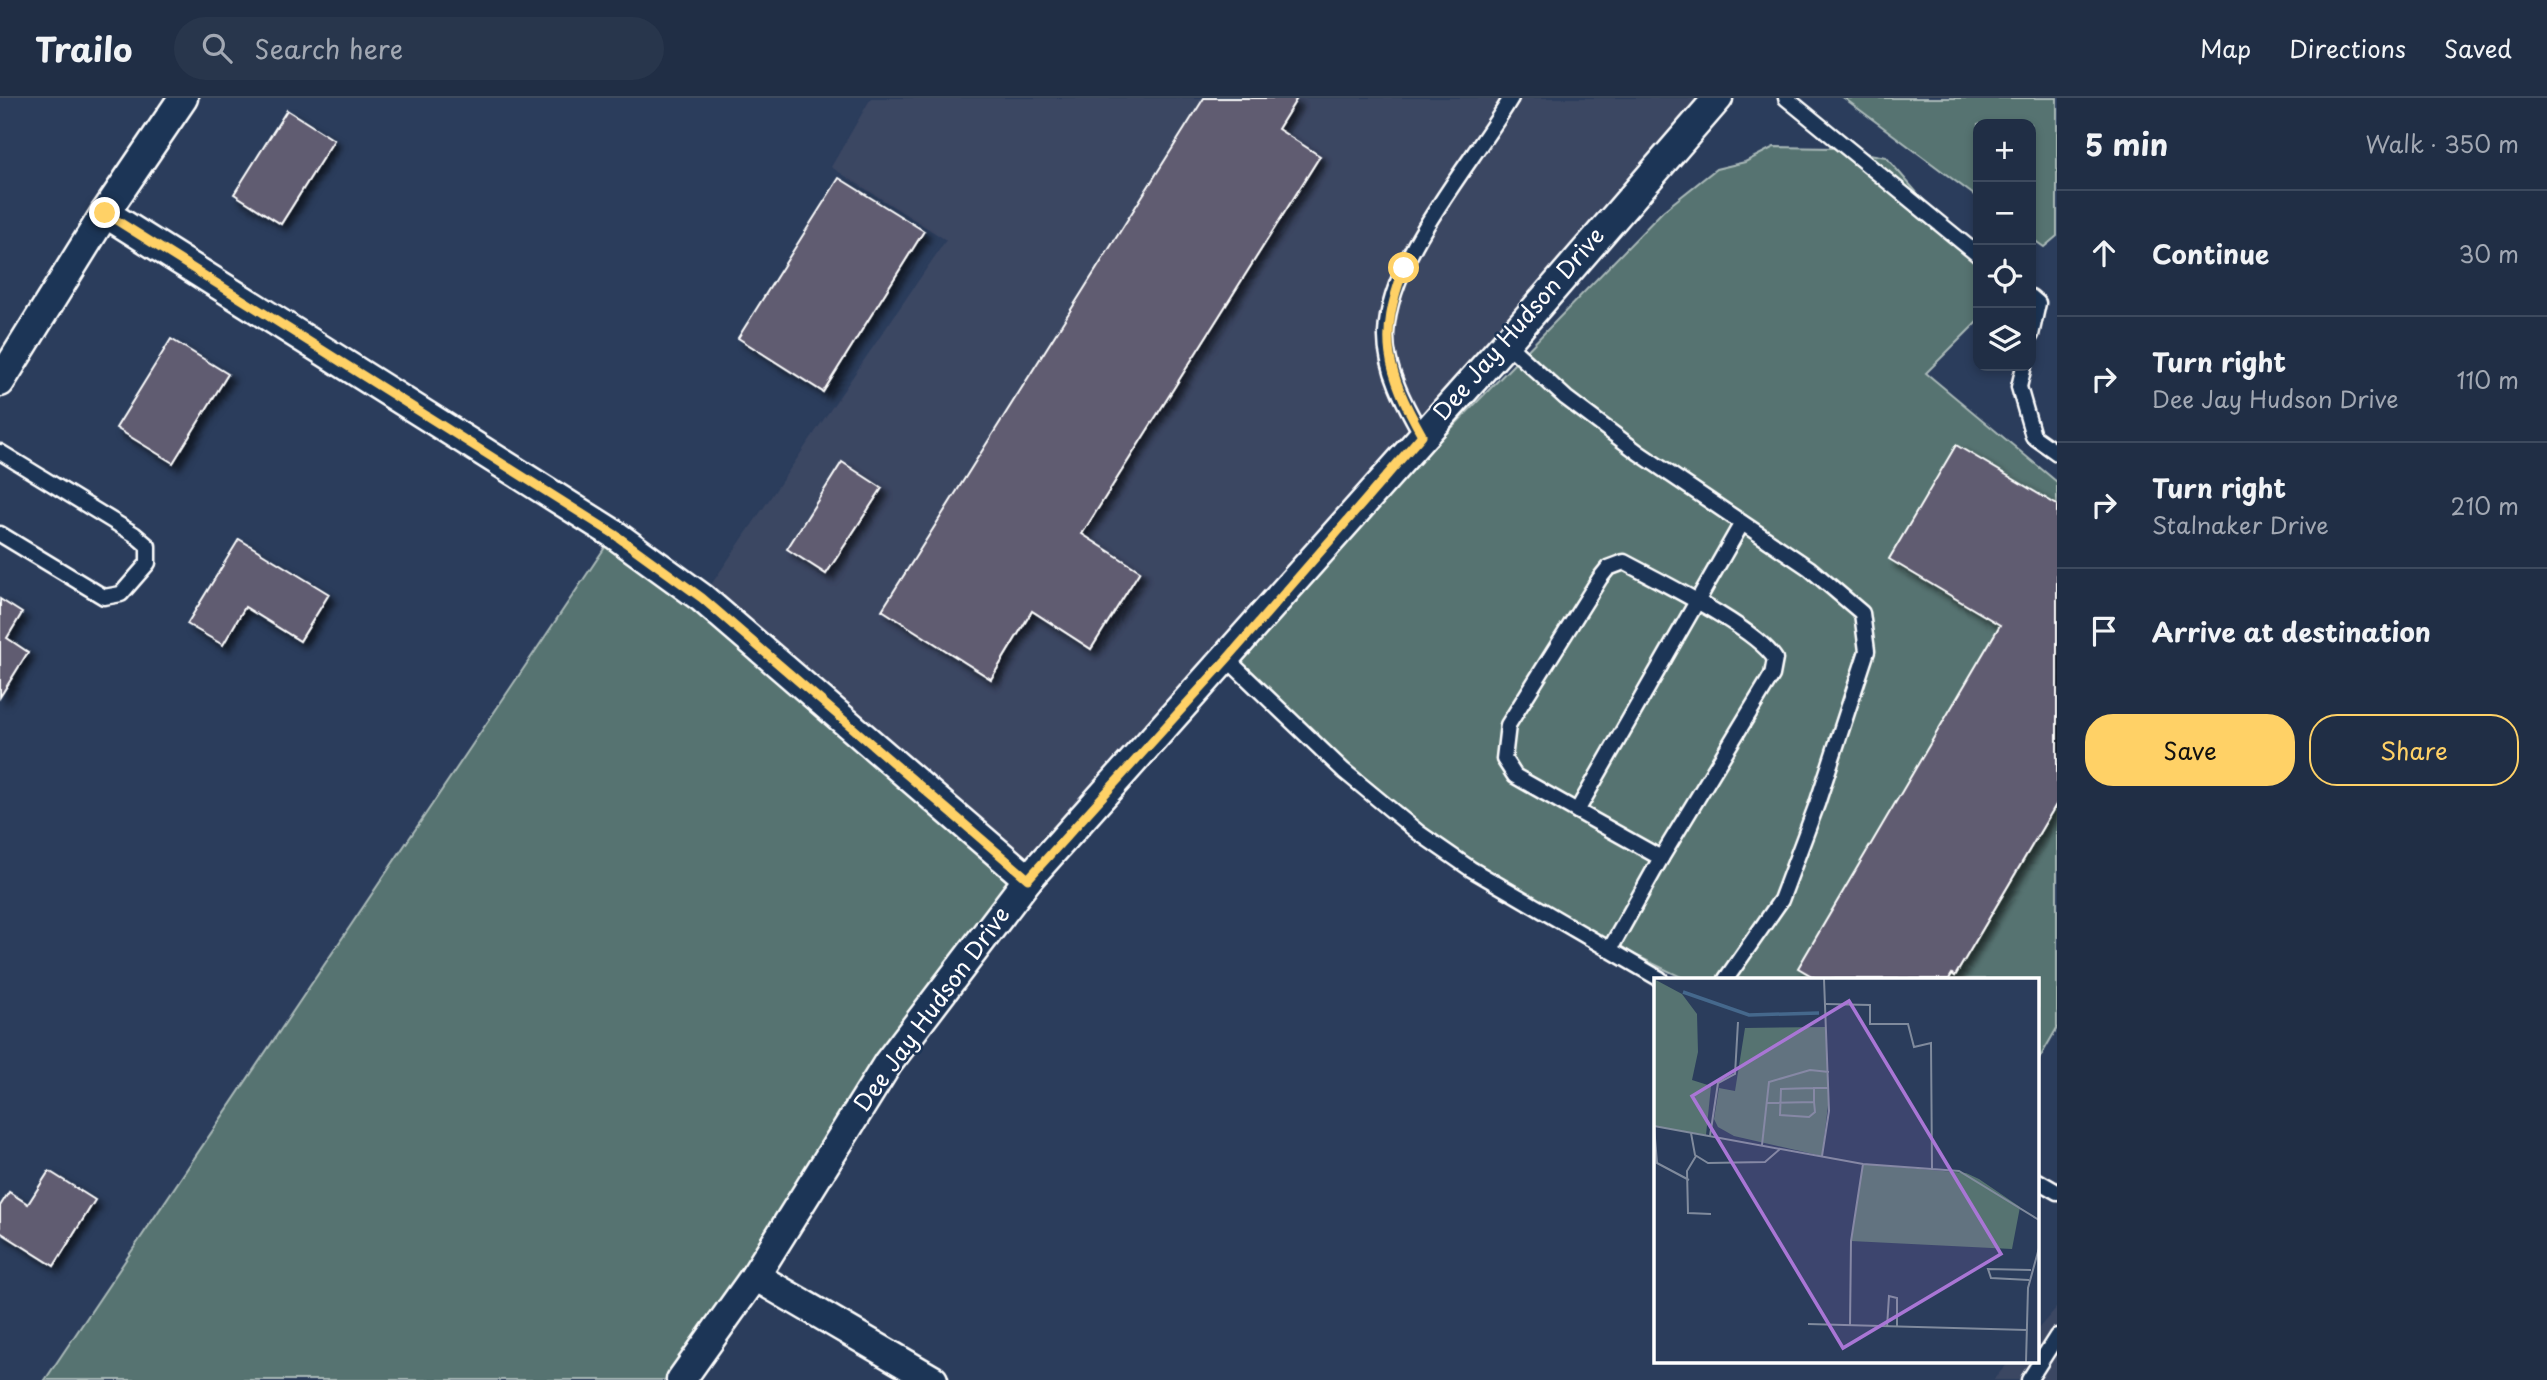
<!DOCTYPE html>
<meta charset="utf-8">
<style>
body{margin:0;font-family:"Playpen Sans",sans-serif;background:#28364c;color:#f1f3f6}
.controls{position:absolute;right:21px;top:21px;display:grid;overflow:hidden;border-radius:14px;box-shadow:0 4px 10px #0003}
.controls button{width:63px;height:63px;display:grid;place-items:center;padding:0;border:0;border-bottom:2px solid #3d4a5e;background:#202e45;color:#f1f3f6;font:35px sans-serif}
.stop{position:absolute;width:21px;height:21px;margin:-16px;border:5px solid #ffd166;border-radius:50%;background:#fff}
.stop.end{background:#ffd166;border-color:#fff;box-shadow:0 2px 7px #0008}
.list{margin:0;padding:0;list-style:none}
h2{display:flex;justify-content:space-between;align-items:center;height:91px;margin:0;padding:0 28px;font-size:30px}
h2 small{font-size:23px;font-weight:400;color:#a2a8b3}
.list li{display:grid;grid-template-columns:46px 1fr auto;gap:21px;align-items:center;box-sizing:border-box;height:126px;padding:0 28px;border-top:2px solid #3d4a5e}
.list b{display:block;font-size:26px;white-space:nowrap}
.list p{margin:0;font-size:23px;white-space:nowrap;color:#a2a8b3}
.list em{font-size:23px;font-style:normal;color:#a2a8b3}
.actions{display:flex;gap:14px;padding:21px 28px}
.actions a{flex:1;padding:16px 0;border:2px solid #ffd166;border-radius:28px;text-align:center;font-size:24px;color:#ffd166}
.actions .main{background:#ffd166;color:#111}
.icon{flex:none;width:38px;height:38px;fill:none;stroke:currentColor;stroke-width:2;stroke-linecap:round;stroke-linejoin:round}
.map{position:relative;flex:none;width:2057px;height:1282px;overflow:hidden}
header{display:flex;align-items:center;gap:42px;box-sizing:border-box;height:98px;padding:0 35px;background:#202e45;border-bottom:2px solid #3d4a5e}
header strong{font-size:33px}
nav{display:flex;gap:38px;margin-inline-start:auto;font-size:24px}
.search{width:490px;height:63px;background:#28364c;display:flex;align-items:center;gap:18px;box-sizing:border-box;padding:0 24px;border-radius:38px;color:#a2a8b3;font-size:26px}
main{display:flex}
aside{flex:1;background:#202e45}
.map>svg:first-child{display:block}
.built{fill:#3b4662}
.green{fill:#567371;stroke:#aab9b8;stroke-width:2}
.building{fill:#615c71;stroke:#fff;stroke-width:2;filter:url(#shadow)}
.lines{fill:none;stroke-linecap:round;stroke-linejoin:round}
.service-casing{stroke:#fff;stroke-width:19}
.minor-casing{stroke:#fff;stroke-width:33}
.service{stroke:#1d3557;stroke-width:14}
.minor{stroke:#1d3557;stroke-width:28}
.route{stroke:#ffd166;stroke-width:9}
.labels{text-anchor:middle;stroke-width:5;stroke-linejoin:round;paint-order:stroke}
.street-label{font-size:23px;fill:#fff;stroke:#1d3557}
.inset-river{fill:none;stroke:#45688c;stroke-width:3.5}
.inset-road{fill:none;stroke:#808b9d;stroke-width:2}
.view{fill:#a976d5;fill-opacity:0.15;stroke:#a976d5;stroke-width:3.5}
.inset-edge{fill:none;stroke:#fff;stroke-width:3.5}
</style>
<header>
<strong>Trailo</strong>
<div class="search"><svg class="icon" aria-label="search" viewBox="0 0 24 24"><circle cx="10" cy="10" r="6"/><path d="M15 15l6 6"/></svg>Search here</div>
<nav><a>Map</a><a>Directions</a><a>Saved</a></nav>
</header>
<main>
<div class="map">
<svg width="2057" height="1282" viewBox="0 0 2057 1282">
<defs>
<filter id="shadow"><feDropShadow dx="6" dy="6" stdDeviation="3.5" flood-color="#0009"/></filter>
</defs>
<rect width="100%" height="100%" fill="#2b3d5c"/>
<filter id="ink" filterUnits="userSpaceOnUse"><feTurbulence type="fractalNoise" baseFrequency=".0143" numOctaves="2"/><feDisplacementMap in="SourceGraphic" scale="14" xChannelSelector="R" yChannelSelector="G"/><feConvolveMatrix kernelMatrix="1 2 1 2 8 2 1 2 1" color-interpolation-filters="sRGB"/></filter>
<g filter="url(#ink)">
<g class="built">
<path d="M 871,0 L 1715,0 L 1028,781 L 702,500 L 946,142 L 831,69 Z"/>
<path d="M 2057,1209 L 2057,1282 L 1993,1282 L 2010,1263 L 2038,1263 L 2038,1231 Z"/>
</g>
<g class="green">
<path d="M 1844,0 L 2057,0 L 2057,138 L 2044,149 L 2031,140 L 2031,26 L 1978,26 L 1978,100 Z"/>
<path d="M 1774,49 L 1835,50 L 1886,59 L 1978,165 L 1978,223 L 1926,275 L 2057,384 L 2057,930 L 2038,963 L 2038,881 L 1685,881 L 1552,817 L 1419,735 L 1227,561 L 1663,113 L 1716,71 L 1745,64 Z"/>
<path d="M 614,436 L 1028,781 L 681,1282 L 45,1282 Z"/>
</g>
<g class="building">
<path d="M 1204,0 L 1293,0 L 1296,2 L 1278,31 L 1320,58 L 1082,436 L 1140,473 L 1091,551 L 1032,513 L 991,581 L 882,512 Z"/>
<path d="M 287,12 L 334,42 L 281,126 L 234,96 Z"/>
<path d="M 839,80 L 924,133 L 823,294 L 738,240 Z"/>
<path d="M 171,241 L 228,276 L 173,365 L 116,330 Z"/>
<path d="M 1956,347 L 2057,407 L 2057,705 L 1955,878 L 1952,876 L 1949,881 L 1817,881 L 1798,870 L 2000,527 L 1889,461 Z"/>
<path d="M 842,364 L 882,390 L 826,476 L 787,451 Z"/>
<path d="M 239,441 L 329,496 L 300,543 L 245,509 L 223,547 L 187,526 Z"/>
<path d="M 0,501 L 22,515 L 7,540 L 28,554 L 0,599 Z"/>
<path d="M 49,1073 L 95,1102 L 54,1168 L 0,1134 L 0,1108 L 9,1094 L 28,1106 Z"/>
</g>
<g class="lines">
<g class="service-casing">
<g id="service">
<path d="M 1786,0 L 1978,157"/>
<path d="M 2031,199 L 2038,205 L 2031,237"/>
<path d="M 1506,245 L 1566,300 L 1639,355 L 1809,470 L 1862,515 L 1867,553 L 1817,706 L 1781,802 L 1726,881"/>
<path d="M 2024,268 L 2019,289 L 2033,338 L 2057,355"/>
<path d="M 1422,337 C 1405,307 1385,271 1386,236 C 1389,158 1472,66 1511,0"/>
<path d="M 0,354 L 134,436 L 148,448 L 148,465 L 121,496 L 104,499 L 0,436"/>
<path d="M 1227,561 L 1344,673 L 1419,735 L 1471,771 L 1660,881"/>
<path d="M 1577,713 L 1515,678 L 1504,661 L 1508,627 L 1600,480 L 1608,470 L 1624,464 C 1661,484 1756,530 1775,561 L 1772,577 L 1661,760"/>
<path d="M 1610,851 L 1661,760 L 1577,713 L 1742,425"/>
<path d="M 2038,1083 L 2057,1094"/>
<path d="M 2029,1282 L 2057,1238"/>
</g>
</g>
<g class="minor-casing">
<g id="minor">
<path d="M 105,115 L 614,436 L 702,500 L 1028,781"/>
<path d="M 0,284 L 105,115 L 183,0"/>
<path d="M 755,1178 L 933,1282"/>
<path d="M 681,1282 L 755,1178 L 888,965 L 1028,781 L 1506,245 L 1718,0"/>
</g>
</g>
<use href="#service" class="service"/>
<use href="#minor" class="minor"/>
</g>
</g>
<g class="lines" filter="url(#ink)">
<path class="route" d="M 105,115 L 614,436 L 702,500 L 1028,781 L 1227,561 L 1422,337 C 1386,273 1378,240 1404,170"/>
</g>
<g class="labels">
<g class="street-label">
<text transform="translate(1519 226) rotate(-49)" y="8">Dee Jay Hudson Drive</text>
<text transform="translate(932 911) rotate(-54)" y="8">Dee Jay Hudson Drive</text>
</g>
</g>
<g transform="translate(1654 880)">
<rect width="385" height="385" fill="#2b3d5c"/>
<path d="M 0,1 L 28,16 L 43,36 L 44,74 L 38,102 L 57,108 L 52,157 L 0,148 ZM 172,49 L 175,119 L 168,178 L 80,158 L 64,149 L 60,141 L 65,110 L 81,113 L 91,50 ZM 209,186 L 312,195 L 325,201 L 366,229 L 358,271 L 197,263 Z" fill="#567371"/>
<path class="inset-river" d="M 29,14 L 95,37 L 165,35"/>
<path class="inset-road" d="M 172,26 L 216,27 L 216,46 L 254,46 L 260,69 L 277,65 L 278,191M 160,110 L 127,111 L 126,137 L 155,139 L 161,134 L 160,124M 113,125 L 160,124 L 160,110 L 175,110M 0,148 L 209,186 L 305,193 L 385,242M 0,148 L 3,185 L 35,202M 37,155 L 41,177 L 54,185 L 111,184 L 126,171M 56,158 L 64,105 L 81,96 L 84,44M 108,167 L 115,104 L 156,92 L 175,94M 42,178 L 33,193 L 34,235 L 57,236M 168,178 L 175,133 L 170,1M 375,302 L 337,300 L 334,291 L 377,292M 154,346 L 373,352M 196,349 L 197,263 L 209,186M 233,349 L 235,318 L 243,320 L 243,349M 372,384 L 374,310 L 385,270"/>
<path class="view" d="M 195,23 L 347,276 L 189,370 L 38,118 Z"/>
<rect width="385" height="385" class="inset-edge"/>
</g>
</svg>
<div class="controls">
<button>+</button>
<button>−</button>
<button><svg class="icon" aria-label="locate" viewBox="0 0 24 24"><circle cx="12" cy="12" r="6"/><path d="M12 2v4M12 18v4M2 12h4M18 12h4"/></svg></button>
<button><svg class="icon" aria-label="layers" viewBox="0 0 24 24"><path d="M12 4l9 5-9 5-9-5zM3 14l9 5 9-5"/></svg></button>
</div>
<div class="stop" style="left:1404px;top:170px"></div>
<div class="stop end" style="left:105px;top:115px"></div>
</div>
<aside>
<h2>5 min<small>Walk · 350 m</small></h2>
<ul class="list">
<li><svg class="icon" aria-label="ahead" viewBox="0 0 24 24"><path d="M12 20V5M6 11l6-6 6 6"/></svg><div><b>Continue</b></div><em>30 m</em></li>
<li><svg class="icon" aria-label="right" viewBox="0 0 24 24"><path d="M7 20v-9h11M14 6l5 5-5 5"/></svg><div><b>Turn right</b><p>Dee Jay Hudson Drive</p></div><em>110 m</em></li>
<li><svg class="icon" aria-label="right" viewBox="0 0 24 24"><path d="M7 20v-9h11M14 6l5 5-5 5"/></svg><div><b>Turn right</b><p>Stalnaker Drive</p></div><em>210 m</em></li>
<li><svg class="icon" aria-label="arrive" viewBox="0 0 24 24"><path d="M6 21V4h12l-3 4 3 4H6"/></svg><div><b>Arrive at destination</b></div></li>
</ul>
<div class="actions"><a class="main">Save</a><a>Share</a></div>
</aside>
</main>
